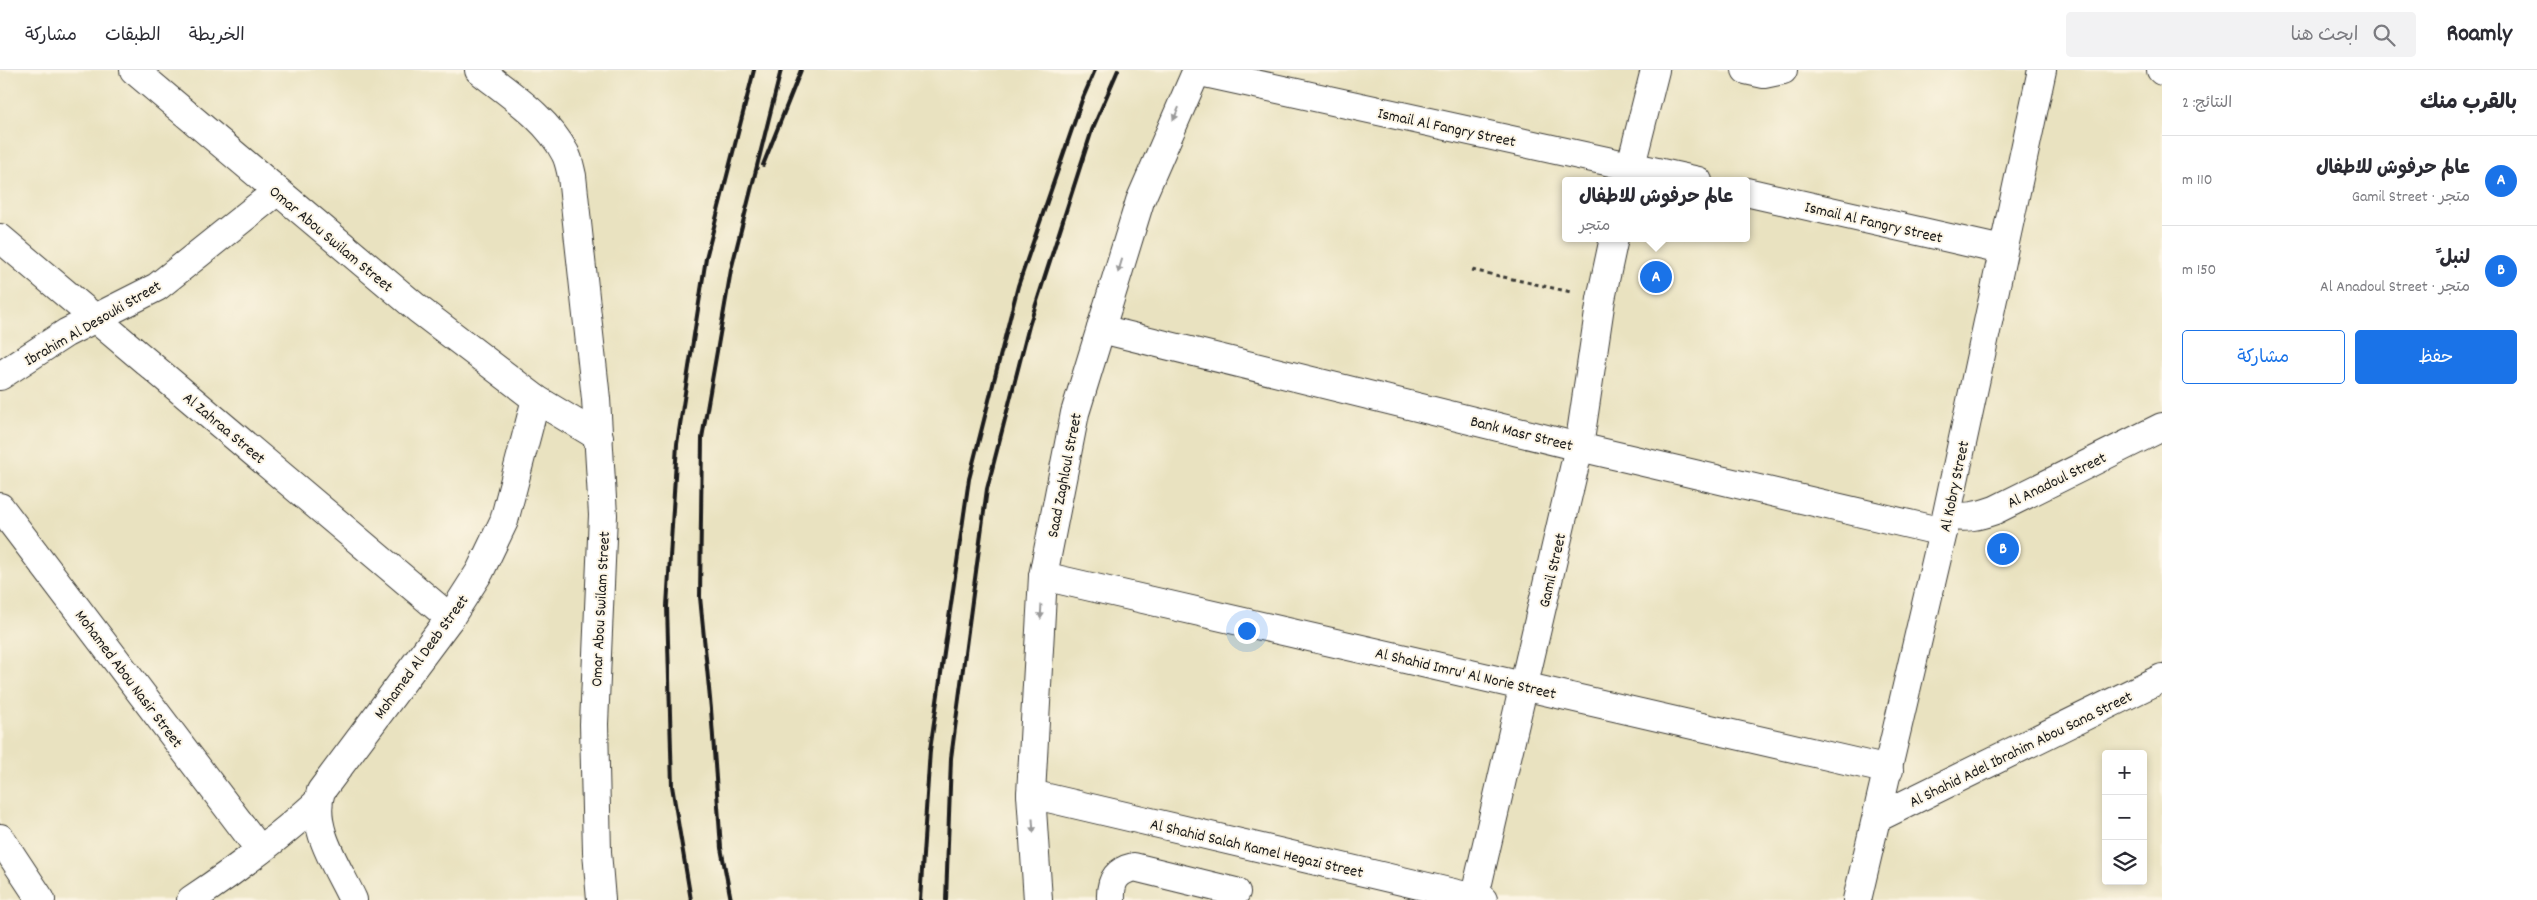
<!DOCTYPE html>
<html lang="ar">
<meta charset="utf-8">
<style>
body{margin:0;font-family:Dekko,"Playpen Sans Arabic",sans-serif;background:#f2f2f3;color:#2b2b33;direction:rtl}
.controls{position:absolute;right:15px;bottom:15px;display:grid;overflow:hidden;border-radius:5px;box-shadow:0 2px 8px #0003}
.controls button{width:45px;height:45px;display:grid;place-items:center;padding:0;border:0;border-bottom:1px solid #e1e1e2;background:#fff;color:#2b2b33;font:25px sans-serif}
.you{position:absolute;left:1246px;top:560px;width:18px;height:18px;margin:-12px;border:4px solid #fff;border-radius:50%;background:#1a73e8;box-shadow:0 0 0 8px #1a73e833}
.badge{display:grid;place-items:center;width:32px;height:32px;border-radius:50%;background:#1a73e8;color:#fff;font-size:16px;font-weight:700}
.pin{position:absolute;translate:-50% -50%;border:2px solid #fff;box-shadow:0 1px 5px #0006}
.popup{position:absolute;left:1562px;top:107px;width:188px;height:65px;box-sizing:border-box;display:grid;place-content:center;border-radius:5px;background:#fff;filter:drop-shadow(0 1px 4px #0005);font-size:16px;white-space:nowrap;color:#7c7c81}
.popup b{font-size:19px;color:#2b2b33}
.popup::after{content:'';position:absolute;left:50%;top:100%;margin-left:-10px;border:10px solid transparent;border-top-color:#fff}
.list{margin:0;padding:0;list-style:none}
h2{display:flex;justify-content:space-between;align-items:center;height:65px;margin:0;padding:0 20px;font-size:21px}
h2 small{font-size:16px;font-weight:400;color:#7c7c81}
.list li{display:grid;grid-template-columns:32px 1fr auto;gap:15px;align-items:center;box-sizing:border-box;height:90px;padding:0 20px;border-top:1px solid #e1e1e2}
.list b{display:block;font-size:19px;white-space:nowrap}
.list p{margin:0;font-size:16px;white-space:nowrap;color:#7c7c81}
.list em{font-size:16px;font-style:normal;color:#7c7c81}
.actions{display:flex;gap:10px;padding:15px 20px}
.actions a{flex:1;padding:11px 0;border:1px solid #1a73e8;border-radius:5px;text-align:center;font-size:18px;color:#1a73e8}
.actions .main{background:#1a73e8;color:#fff}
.icon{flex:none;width:28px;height:28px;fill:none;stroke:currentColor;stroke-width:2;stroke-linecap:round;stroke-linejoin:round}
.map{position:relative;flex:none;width:2162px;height:830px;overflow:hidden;direction:ltr}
header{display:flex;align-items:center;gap:30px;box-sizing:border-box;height:70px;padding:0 25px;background:#fff;border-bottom:1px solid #e1e1e2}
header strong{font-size:24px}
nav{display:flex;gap:28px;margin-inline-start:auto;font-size:18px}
.search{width:350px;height:45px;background:#f2f2f3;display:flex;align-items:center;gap:12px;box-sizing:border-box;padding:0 18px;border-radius:5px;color:#7c7c81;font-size:19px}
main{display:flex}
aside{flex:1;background:#fff}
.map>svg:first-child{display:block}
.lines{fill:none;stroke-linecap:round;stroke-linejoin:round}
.minor-casing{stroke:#3b3a35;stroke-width:30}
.major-casing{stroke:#3b3a35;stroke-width:30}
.path{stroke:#3b3a35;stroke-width:3;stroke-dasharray:4 4;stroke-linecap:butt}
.minor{stroke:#fff;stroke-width:28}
.major{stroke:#fff;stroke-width:28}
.rail{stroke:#1c1c1c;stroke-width:4}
.oneway{fill:#999}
.labels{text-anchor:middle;stroke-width:4;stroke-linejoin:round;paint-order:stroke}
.street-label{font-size:16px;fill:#1c1c1c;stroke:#fcf5e5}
</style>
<header>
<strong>Roamly</strong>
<div class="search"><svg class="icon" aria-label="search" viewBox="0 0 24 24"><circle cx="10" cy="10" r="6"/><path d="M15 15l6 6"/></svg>ابحث هنا</div>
<nav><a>الخريطة</a><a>الطبقات</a><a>مشاركة</a></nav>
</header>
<main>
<aside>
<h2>بالقرب منك<small>النتائج: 2</small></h2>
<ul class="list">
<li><span class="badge">A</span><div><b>عالم حرفوش للاطفال</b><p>متجر · Gamil Street</p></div><em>110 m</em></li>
<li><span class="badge">B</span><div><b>لنبل ً</b><p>متجر · Al Anadoul Street</p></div><em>150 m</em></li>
</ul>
<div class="actions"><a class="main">حفظ</a><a>مشاركة</a></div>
</aside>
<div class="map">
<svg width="2162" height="830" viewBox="0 0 2162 830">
<rect width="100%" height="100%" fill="#fcf5e5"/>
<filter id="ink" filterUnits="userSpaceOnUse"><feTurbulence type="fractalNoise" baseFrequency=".02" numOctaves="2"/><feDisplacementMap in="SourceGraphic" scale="10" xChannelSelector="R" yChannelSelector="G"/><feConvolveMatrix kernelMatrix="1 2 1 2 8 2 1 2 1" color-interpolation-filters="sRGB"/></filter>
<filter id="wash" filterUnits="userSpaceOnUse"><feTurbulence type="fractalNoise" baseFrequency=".0096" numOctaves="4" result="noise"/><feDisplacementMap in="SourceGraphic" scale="20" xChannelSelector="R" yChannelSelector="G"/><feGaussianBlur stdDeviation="1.12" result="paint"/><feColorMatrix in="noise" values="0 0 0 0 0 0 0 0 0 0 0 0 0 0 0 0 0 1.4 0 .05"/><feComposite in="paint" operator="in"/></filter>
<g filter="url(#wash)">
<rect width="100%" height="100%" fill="#e9e2c0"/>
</g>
<g filter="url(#ink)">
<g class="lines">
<g class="minor-casing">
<g id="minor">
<path d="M 134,0 L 418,239 L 536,329 L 599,367"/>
<path d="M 479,0 C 509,24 547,48 565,83 C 569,90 570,98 572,106 L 596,329 L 603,445 L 594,654 L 597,782 L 601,830"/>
<path d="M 1746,0 L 1764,4 L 1783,0"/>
<path d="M 2161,0 L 2162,1"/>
<path d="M 1196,1 L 1698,111"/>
<path d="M 1627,111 L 1655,0"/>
<path d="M 1746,122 L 2002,180"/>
<path d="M 0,168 L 450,548"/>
<path d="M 1101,259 L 1579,377 L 1943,462"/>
<path d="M 0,306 L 66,263 L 157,217 L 276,122"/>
<path d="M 0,437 L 260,780"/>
<path d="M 1947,445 C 1965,449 1978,446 1995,440 L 2162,357"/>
<path d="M 1043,506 L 1889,700"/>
<path d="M 1031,724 L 1483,830"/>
<path d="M 1877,748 L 2162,608"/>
<path d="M 0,768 L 41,830"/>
<path d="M 191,830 C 236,800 277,769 317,733"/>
<path d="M 353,830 C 338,797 309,758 321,721 L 450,548 L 480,501 L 504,451 L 536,329"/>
<path d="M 1111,830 C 1110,811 1116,801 1134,797 L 1236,822"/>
<path d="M 1474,830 L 1579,377 L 1601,229 L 1614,168"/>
<path d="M 1857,830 L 1943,462 L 2042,0"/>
</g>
</g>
<g class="major-casing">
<path id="major" d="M 1038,830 L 1031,724 L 1043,506 L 1075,343 L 1140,131 L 1197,0"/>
</g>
<path class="path" d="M 1472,200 L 1571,222"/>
<use href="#minor" class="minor"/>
<use href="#major" class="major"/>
<g class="rail">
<path d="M 763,95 L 801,0"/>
<path d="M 691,830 L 672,716 L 667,536 L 677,374 L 706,188 L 754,0"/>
<path d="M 731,830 L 721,778 L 711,639 L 700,527 L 702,368 L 731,200 L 781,0"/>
<path d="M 920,830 L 930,680 L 969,409 L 1018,216 L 1082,30 L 1095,0"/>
<path d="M 946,830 L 951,688 L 987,419 L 1029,256 L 1092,60 L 1118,0"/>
</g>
</g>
<defs><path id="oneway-solid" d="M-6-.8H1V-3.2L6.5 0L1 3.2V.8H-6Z" transform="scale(1.25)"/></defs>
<g class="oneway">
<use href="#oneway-solid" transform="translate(1176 44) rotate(114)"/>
<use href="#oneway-solid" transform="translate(1120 196) rotate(107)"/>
<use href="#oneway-solid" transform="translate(1041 542) rotate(93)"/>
<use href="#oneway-solid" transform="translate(1033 756) rotate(86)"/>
</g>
</g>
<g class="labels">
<g class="street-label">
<text transform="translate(1447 56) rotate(12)" y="6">Ismail Al Fangry Street</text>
<text transform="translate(1874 151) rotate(13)" y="6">Ismail Al Fangry Street</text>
<text transform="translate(332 168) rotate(40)" y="6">Omar Abou Swilam Street</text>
<text transform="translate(92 252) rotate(-30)" y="6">Ibrahim Al Desouki Street</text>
<text transform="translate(225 357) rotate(40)" y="6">Al Zahraa Street</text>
<text transform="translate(1522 362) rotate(14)" y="6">Bank Masr Street</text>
<text transform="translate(1063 405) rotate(-79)" y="6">Saad Zaghloul Street</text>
<text transform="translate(2056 409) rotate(-26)" y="6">Al Anadoul Street</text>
<text transform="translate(1953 416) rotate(-78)" y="6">Al Kobry Street</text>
<text transform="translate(1551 500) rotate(-77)" y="6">Gamil Street</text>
<text transform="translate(599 539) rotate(-87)" y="6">Omar Abou Swilam Street</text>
<text transform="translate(420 586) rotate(-54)" y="6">Mohamed Al Deeb Street</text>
<text transform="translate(1466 602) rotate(13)" y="6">Al Shahid Imru' Al Norie Street</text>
<text transform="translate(130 608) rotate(53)" y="6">Mohamed Abou Nasir Street</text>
<text transform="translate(2020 678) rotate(-26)" y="6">Al Shahid Adel Ibrahim Abou Sana Street</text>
<text transform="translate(1257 777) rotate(13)" y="6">Al Shahid Salah Kamel Hegazi Street</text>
</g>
</g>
</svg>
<div class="controls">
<button>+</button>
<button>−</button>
<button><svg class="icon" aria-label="layers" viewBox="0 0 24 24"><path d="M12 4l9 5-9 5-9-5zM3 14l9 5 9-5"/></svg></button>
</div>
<div class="you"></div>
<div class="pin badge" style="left:1656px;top:207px">A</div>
<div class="popup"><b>عالم حرفوش للاطفال</b>متجر</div>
<div class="pin badge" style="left:2003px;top:479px">B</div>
</div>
</main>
